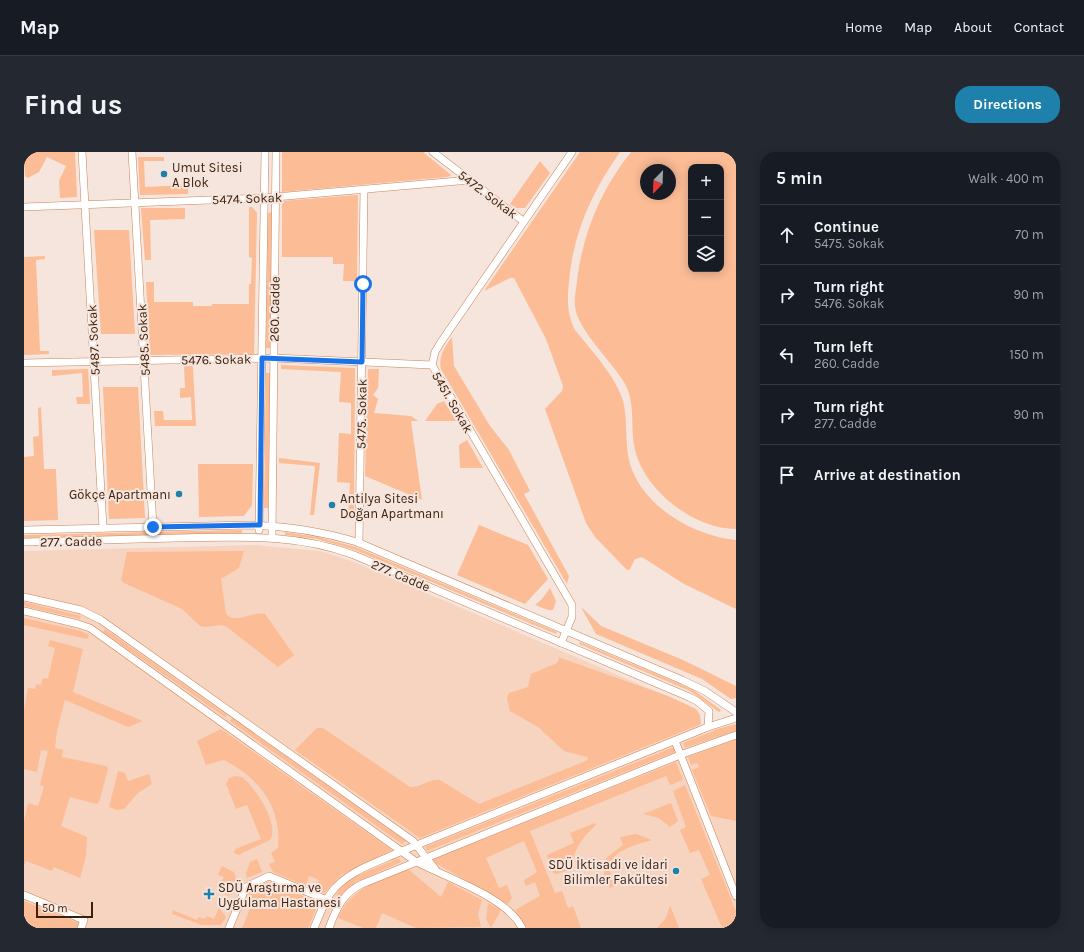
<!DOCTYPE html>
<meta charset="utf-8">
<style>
body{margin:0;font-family:Karla,sans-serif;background:#242831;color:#f1f3f6}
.controls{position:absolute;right:12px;top:12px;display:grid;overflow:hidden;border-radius:8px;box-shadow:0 2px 10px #0003}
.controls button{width:36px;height:36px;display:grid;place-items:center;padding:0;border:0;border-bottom:1px solid #363941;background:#171b24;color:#f1f3f6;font:20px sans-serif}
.compass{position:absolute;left:616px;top:12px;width:36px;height:36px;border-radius:50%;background:#171b24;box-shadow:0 2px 10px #0003;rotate:203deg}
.scale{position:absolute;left:12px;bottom:10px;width:57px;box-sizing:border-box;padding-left:4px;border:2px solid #3c1f0c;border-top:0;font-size:11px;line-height:14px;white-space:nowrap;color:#3c1f0c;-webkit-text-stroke:3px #f5e5dc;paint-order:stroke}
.stop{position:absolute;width:12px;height:12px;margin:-9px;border:3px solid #1a73e8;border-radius:50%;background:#fff}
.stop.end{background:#1a73e8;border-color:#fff;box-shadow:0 1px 4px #0008}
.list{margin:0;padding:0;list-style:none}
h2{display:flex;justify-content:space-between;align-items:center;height:52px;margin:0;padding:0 16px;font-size:17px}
h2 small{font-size:13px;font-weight:400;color:#9ea1a6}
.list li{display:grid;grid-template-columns:26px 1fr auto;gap:12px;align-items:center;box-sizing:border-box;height:60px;padding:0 16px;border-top:1px solid #363941}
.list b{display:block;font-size:15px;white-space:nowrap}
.list p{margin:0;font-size:13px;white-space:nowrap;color:#9ea1a6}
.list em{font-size:13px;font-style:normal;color:#9ea1a6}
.icon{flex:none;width:22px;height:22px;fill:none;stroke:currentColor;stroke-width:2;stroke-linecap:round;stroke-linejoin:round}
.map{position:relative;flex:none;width:712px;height:776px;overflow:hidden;border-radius:16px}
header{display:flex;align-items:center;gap:24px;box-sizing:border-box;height:56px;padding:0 20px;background:#171b24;border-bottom:1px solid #363941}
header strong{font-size:19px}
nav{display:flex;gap:22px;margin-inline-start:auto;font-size:14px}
.intro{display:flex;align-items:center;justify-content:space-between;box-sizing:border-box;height:96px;padding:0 24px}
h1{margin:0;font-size:28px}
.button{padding:10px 18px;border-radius:16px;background:#1d81ac;color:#fff;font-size:14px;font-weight:700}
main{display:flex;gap:24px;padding:0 24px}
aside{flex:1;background:#171b24;border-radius:16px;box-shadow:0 2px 10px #0003}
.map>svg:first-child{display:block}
.built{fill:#f7d4c0}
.green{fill:#fbbc96;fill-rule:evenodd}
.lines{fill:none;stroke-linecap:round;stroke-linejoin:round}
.minor-casing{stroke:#cb8356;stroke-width:8}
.minor{stroke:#fff;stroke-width:7}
.route{stroke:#1a73e8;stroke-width:5}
.poi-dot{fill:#1d81ac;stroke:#f5e5dc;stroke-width:1.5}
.labels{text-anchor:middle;stroke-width:4;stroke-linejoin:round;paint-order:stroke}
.poi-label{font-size:13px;fill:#3c1f0c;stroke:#f5e5dc;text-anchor:start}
.street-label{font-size:13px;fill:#3c1f0c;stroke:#f5e5dc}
</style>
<header>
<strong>Map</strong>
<nav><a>Home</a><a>Map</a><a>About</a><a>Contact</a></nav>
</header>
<div class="intro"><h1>Find us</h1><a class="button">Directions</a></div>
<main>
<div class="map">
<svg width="712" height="776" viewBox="0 0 712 776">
<rect width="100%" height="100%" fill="#f5e5dc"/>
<path class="built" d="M 231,393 L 296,399 L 325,408 L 664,553 L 674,560 L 677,578 L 687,595 L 712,587 L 712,776 L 0,776 L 0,399 Z"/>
<g class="green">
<path d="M 4,0 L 51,0 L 53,45 L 36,46 L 35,29 L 42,14 L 23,5 L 15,20 L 4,26 L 1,24 L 0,5 Z"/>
<path d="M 258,0 L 399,0 L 427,23 L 424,25 L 258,40 Z"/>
<path d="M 556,0 L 596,0 C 568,40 549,81 545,130 C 543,148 543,162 551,178 C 567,198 587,219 597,243 C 605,263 600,290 606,312 C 619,355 670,384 712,388 L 712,457 L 660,432 L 618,405 L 611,407 L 606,417 L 603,418 L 571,385 L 562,371 L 521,257 L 538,239 L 539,234 L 522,187 L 490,126 L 486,126 L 460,139 Z"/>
<path d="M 607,0 L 712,0 L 712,377 C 670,377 621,339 611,298 C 606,276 612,252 601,232 C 588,209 553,178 551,154 C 550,146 552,138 553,130 C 558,83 577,37 607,0 ZM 667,15 L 697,15 L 697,117 L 667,117 ZM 622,18 L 646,18 L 646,42 L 622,42 Z"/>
<path d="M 114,5 L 140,5 L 140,9 L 120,9 L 121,35 L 164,33 L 164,42 L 116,43 Z"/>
<path d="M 516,9 L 526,21 L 501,56 L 492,56 L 486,52 Z"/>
<path d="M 332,43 L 334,43 L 333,129 L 319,129 L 320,112 L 309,112 L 309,105 L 258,105 L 258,49 Z"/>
<path d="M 225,55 L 228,55 L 233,61 L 230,202 L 126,203 L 122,130 L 130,130 L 130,150 L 169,150 L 169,154 L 188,154 L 188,152 L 225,152 L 225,132 L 227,132 L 228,106 L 225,105 Z"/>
<path d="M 117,56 L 161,56 L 161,67 L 126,68 L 127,108 L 121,108 Z"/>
<path d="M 248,60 L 246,196 L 242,196 L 244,61 Z"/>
<path d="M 70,78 L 105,78 L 111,182 L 77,182 Z"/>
<path d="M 21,104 L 21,107 L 12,108 L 16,199 L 25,199 L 25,202 L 0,203 L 0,105 Z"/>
<path d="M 428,185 L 430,214 L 466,274 L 485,298 L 506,339 L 500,342 L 545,424 L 543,432 L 417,217 C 414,204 421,195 428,185 Z"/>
<path d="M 257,213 L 331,216 L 330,367 L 324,367 L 326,331 L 313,330 L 315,281 L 327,282 L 327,251 L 315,250 L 317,220 L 257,217 Z"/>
<path d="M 160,214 L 169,214 L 172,274 L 131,274 L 130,259 L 139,259 L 140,268 L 168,268 L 167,245 L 156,246 L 156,236 L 161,236 Z"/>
<path d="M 64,217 L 66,252 L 53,252 L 52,245 L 59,245 L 58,221 L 28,224 L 28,218 Z"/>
<path d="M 344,217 L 355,217 L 354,236 L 349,243 L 354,247 L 350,261 L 387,264 L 394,269 L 387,269 L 398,348 L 341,324 Z"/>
<path d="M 242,221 L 246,221 L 244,356 L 240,356 Z"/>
<path d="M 79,235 L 114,235 L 121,366 L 85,367 Z"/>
<path d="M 420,249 L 432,269 L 401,269 L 413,252 Z"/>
<path d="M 17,255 L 20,317 L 32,317 L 34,368 L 0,369 L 0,305 L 10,304 L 9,285 L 15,284 L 14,256 Z"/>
<path d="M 443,288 L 459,316 L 436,316 L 435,293 Z"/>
<path d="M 255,306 L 296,311 L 290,363 L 286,363 L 291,314 L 255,311 Z"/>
<path d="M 174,312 L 229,312 L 228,353 L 220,364 L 175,365 Z"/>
<path d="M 455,373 L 504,393 L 524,427 L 501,452 L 433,423 Z"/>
<path d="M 218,378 L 218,381 L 0,386 L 0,383 Z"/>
<path d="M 261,380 L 294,385 L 332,395 L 533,480 L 532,482 L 331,398 L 293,387 L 261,383 Z"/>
<path d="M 220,399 L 215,416 L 197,427 L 202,462 C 211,473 229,459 241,462 L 270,503 L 254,515 L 203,475 L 198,473 L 180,475 L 176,474 L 158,457 L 100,431 L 97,428 L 103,400 Z"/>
<path d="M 526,436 L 532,449 L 529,458 L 524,458 L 511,453 L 518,447 Z"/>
<path d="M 0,450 L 57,464 L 56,467 L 0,454 Z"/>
<path d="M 557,455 L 577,474 L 659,508 L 712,534 L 712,546 L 707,547 L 678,527 L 572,482 Z"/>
<path d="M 0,466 L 57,479 L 65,483 L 63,487 L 0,473 Z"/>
<path d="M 81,477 L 203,563 L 201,565 L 79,480 Z"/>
<path d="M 26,488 L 59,497 L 49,540 L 119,569 L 104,575 L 41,548 L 33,579 L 31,596 L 39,598 L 38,605 L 82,614 L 84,617 L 75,650 L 73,652 L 46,645 L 37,674 L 63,685 L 62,704 L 56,726 L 30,715 L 28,719 L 2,709 L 0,713 L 0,670 L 4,651 L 14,654 L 20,635 L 16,633 L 24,599 L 17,598 L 13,620 L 0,617 L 0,559 L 4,536 L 11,537 L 12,532 L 17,533 L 19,526 L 24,527 L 31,496 L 24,494 Z"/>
<path d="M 556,490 L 668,537 L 697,558 L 695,560 L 666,539 L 555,492 Z"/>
<path d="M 534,505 L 644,544 L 672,557 L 676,563 L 677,572 L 396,686 L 271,598 L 293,576 L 299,576 L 386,635 C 397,636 405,626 416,628 L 455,652 L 564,608 L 563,605 L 540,599 L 514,575 L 486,559 L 483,546 L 485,541 L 504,535 L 507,522 L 533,511 L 535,507 Z"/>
<path d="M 208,566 L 382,689 L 378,692 L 206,569 Z"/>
<path d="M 712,572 L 712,579 L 660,596 L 660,591 L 693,577 Z"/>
<path d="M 197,577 L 368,698 L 317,723 L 300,741 L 291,738 L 295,728 L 285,724 L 282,734 L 249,720 L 245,712 L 251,710 L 247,701 L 254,696 C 258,655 235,626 200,608 L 182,613 L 173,589 Z"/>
<path d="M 712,587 L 712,669 L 687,664 L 668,618 L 675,615 L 673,611 L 667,613 L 664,605 Z"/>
<path d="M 650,595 L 651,600 L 403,699 L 401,695 Z"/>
<path d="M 652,610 L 659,628 L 646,633 L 642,624 L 506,679 L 531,741 L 538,739 L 544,756 L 549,754 L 557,776 L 503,776 L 491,758 L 516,744 L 511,730 L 502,734 L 500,728 L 513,720 L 500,689 L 462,706 L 475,736 L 483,733 L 488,746 L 484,752 L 406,708 Z"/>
<path d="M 94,619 L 101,621 L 104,629 L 125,622 L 128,632 L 114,641 L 100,657 L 93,658 L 85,655 Z"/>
<path d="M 210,624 L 218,625 C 231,635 256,672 246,688 L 218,701 L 216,703 L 210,701 L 211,697 L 237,687 L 223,653 L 212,657 L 202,632 L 205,626 Z"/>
<path d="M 661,633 L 712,759 L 712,776 L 698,776 L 677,727 L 686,723 L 675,698 L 666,701 L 656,678 L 662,675 L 649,639 Z"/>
<path d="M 647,651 L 654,669 L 646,675 L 635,666 L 619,662 Z"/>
<path d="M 571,671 L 572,673 C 557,686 550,698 546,718 L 532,722 L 529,721 L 523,703 L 550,691 L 546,681 Z"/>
<path d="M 612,682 L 628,688 C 613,693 588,697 585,716 L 590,734 L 586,736 L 580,722 L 582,706 L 599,693 L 596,685 Z"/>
<path d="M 375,706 L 377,710 L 332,730 L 315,745 L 312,743 C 319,725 359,714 375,706 Z"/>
<path d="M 233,707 L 238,720 L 223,726 L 222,721 L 226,710 Z"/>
<path d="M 198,714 L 210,720 L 215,734 L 212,739 L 203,744 L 201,742 L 205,732 L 198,729 L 200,725 L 194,723 Z"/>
<path d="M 384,717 L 417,745 L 424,730 L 458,748 L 454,762 L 457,775 L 392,776 L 358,761 L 352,776 L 339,776 L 314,766 C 328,735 355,729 384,717 Z"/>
<path d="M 244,730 L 291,749 L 293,755 L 284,776 L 218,776 L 228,752 L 222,750 L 226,739 Z"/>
<path d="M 0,749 L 55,771 L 53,776 L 0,776 Z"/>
<path d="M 464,751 L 477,758 L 467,776 L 462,767 Z"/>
<path d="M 646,753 L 655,776 L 633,776 L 642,766 Z"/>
<path d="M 195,756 L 202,765 L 197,773 L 178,773 L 148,762 L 149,758 L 173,768 L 175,765 L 181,767 L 183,764 L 190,767 Z"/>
</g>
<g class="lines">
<g class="minor-casing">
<g id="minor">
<path d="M 58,0 L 79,376"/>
<path d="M 108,0 L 129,375"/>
<path d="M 409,0 L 499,69"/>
<path d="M 0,55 L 240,46 L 446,28"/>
<path d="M 0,211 L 250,206 L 408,213"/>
<path d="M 0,378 L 225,373 C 262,374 297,379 333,390 L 658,528 L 681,539 L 712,560"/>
<path d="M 235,378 L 241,0"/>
<path d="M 248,385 L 252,0"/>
<path d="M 0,390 C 51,389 102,387 152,386 C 213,385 272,381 330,403 L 665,545 L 673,549 L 685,559 L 684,575"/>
<path d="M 335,391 L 340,38"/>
<path d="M 0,445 L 57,458 L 77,468 L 389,689 L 411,717"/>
<path d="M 0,459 L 54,472 L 66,476 L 391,709 C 420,725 484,745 498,776"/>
<path d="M 537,491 L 548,465 L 548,453 L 408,213 L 411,200 L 417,190 L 548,0"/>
<path d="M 651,589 L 712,744"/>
<path d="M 0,743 L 60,768 L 57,776"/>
<path d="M 205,776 L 222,735 L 245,724 L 315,753"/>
<path d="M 290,776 C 295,765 299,752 306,742 C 322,719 354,710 378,699 L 684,575 L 712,566"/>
<path d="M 305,776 C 312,757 319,741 338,732 L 656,603 L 712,583"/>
</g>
</g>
<use href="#minor" class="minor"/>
</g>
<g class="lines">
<path class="route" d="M 129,375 L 236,373 L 238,206 L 338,210 L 339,132"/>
</g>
<g class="poi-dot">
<circle cx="140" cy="22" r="4"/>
<circle cx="155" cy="342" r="4"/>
<circle cx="308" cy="353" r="4"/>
<circle cx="652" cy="719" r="4"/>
<path d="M183 736h4v4h4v4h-4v4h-4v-4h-4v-4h4z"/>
</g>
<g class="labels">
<g class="poi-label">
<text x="148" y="20">Umut Sitesi<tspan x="148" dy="15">A Blok</tspan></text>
<text x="147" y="347" text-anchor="end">Gökçe Apartmanı</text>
<text x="316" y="351">Antilya Sitesi<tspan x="316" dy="15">Doğan Apartmanı</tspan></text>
<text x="644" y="717" text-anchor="end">SDÜ İktisadi ve İdari<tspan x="644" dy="15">Bilimler Fakültesi</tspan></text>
<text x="194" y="740">SDÜ Araştırma ve<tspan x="194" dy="15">Uygulama Hastanesi</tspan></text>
</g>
<g class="street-label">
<text transform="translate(464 42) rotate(37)" y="5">5472. Sokak</text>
<text transform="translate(223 46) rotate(-2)" y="5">5474. Sokak</text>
<text transform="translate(250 157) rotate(-89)" y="5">260. Cadde</text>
<text transform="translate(69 188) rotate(-93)" y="5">5487. Sokak</text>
<text transform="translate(119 188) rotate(-93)" y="5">5485. Sokak</text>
<text transform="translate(192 207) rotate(-1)" y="5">5476. Sokak</text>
<text transform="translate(429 250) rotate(60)" y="5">5451. Sokak</text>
<text transform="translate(337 262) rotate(-89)" y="5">5475. Sokak</text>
<text transform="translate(47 389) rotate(-1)" y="5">277. Cadde</text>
<text transform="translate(377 423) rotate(23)" y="5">277. Cadde</text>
</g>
</g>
</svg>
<div class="controls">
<button>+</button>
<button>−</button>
<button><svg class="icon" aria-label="layers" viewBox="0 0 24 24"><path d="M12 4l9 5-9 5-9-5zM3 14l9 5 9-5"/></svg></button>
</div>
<svg class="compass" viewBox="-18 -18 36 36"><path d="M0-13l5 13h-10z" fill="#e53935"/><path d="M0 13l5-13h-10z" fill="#9ea1a6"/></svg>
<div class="scale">50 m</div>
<div class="stop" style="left:339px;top:132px"></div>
<div class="stop end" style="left:129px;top:375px"></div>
</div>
<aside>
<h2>5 min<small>Walk · 400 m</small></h2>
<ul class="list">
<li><svg class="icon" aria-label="ahead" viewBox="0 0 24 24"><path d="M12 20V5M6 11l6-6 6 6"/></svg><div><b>Continue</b><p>5475. Sokak</p></div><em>70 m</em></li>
<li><svg class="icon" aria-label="right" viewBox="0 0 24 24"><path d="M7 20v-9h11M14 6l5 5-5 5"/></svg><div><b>Turn right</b><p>5476. Sokak</p></div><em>90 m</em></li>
<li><svg class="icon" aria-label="left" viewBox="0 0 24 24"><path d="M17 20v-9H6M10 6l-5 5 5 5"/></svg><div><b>Turn left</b><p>260. Cadde</p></div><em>150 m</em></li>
<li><svg class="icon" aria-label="right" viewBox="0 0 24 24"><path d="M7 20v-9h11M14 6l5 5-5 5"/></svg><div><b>Turn right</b><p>277. Cadde</p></div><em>90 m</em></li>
<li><svg class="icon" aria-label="arrive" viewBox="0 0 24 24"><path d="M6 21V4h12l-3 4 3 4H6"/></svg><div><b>Arrive at destination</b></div></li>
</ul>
</aside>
</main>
